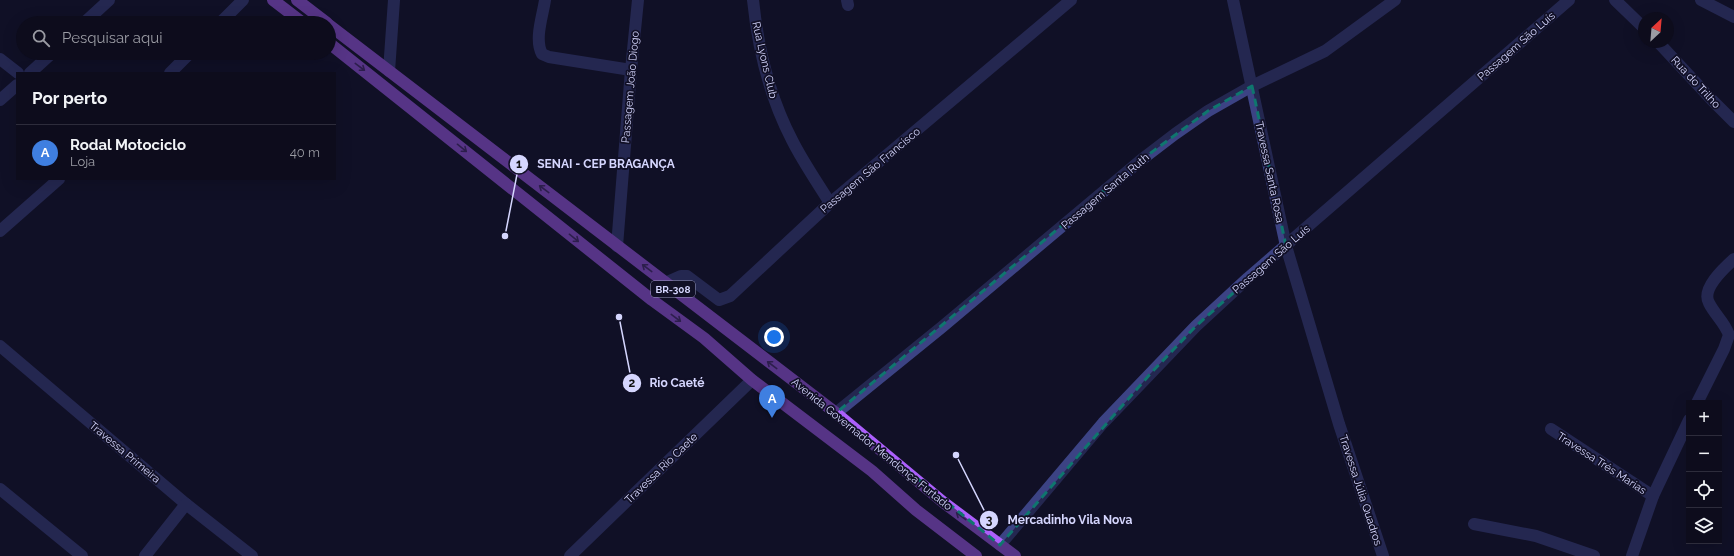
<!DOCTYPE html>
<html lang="pt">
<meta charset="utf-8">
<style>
body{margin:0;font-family:Raleway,sans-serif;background:#1b1a29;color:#f1f3f6}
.controls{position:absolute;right:12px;bottom:12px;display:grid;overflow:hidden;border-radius:0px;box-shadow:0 4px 16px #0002}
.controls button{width:36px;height:36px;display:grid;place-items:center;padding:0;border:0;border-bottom:1px solid #2d2c3b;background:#0d0c1c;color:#f1f3f6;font:20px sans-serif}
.compass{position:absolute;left:1638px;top:12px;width:36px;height:36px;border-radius:50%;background:#0d0c1c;box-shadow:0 4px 16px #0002;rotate:26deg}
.you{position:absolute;left:774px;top:337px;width:14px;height:14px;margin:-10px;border:3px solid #fff;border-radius:50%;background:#1a73e8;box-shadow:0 0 0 6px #1a73e833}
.badge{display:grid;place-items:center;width:26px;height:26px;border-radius:50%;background:#db2777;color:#fff;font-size:13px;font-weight:700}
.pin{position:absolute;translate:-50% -33px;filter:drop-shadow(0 1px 2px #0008)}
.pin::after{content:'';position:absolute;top:21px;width:14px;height:12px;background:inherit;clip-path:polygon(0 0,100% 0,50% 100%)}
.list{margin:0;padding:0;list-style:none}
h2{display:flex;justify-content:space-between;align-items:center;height:52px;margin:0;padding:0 16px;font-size:17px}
h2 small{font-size:13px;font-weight:400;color:#9a9ba3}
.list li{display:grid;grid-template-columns:26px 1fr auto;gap:12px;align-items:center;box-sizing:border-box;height:56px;padding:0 16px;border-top:1px solid #2d2c3b}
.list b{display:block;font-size:15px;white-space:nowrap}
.list p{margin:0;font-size:13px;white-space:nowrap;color:#9a9ba3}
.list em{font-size:13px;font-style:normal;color:#9a9ba3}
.icon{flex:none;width:22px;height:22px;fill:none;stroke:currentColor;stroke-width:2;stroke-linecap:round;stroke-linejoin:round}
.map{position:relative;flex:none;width:1734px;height:556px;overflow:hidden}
.search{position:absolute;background:#0d0c1c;box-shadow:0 4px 16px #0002;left:16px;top:16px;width:320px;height:44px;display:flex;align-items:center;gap:10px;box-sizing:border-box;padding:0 14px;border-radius:22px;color:#9a9ba3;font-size:15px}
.panel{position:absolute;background:#0d0c1c;box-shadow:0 4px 16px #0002;left:16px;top:72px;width:320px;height:108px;border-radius:0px}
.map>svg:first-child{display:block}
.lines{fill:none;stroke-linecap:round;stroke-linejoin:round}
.minor{stroke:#3c4384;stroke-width:12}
.major{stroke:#ac5ffb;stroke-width:12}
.oneway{stroke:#4f307b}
.marked{fill:none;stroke:#0f766e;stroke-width:3;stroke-dasharray:8 5;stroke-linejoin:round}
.labels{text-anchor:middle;stroke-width:3.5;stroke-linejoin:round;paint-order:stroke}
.shield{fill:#111026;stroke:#9a9bbd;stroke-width:1}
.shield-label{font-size:10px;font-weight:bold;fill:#d5d6fe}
.street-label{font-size:11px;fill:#d5d6fe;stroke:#111026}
.leader{fill:none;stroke:#d5d6fe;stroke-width:1.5}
.callout-dot{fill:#d5d6fe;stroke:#111026;stroke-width:1.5}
.mark-label{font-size:12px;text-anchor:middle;font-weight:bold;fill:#111}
.callout-label{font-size:12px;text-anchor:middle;font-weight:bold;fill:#d5d6fe;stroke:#111026;stroke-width:3.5;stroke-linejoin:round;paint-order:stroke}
</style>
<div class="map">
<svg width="1734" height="556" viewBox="0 0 1734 556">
<rect width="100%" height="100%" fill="#111026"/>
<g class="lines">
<g class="minor">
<path d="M 545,0 C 543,15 534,39 542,54 L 549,57 L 631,70"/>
<path d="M 753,0 C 758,49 769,96 792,140 C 803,162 817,182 830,203"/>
<path d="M 847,0 L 848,5"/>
<path d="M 1233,0 L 1286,246 L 1339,424 L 1383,556"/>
<path d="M 1615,0 L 1644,28"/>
<path d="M 1701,0 L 1734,17"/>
<path d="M 84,23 L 109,0"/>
<path d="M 220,23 L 243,0"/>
<path d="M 1658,42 L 1712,100 L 1734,122"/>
<path d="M 0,59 L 18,73"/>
<path d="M 389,71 L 394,0"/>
<path d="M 30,73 L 52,53"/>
<path d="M 170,73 L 190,53"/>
<path d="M 0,100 L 17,85"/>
<path d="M 0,231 L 59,179"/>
<path d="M 617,246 L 631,70 L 638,0"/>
<path d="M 665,283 L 681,276 L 687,276 L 719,300 L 730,296 L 830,203 L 1071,0"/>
<path d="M 0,346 L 186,504 L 252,556"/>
<path d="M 1697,403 L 1724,349 L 1729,335 C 1725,323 1715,315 1709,303 C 1701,289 1724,268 1734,259"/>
<path d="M 836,413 L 942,327 L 1141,160 L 1175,134 L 1208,111 L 1252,86 L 1325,51 L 1395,0"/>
<path d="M 1551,429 L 1653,496"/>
<path d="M 0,489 L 82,556"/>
<path d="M 1474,524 L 1536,536 L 1594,556"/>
<path d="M 1000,545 L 1103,423 L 1196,326 L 1248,278 L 1569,0"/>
<path d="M 145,556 L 186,504"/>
<path d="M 570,556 L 752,380"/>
<path d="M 1632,556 L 1653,496 L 1689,420"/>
</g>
<g class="major">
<path d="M 273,0 L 303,23"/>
<path d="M 297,0 L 327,23"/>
<path d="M 329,25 L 836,413 L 943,502 L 1015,556"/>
<path d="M 329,43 L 652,300 L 704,338 L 752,380 L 872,471 L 916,510 L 976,556"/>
</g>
</g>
<defs><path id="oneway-shaft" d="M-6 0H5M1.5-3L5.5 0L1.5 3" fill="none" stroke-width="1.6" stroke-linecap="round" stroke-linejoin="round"/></defs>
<g class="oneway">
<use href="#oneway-shaft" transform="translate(360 67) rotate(37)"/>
<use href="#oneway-shaft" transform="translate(462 148) rotate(39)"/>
<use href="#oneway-shaft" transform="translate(544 189) rotate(-143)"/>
<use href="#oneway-shaft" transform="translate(574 238) rotate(39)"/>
<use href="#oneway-shaft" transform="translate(647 268) rotate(-143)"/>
<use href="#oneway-shaft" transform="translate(676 318) rotate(37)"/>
<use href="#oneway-shaft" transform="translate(772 365) rotate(-143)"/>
<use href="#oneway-shaft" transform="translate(961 516) rotate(-143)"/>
</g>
<path d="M0 0H1734V556H0ZM 1252,86 L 1286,246 L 1196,326 L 1151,373 L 1000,545 L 836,413 L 1141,160 L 1208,111 Z" fill="#111026" fill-opacity=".55" fill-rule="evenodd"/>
<path class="marked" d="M 1252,86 L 1286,246 L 1196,326 L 1151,373 L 1000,545 L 836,413 L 1141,160 L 1208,111 Z"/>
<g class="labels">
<rect class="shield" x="651" y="281" width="44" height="16" rx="3"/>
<g class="shield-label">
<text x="673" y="293">BR-308</text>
</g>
<g class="street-label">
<text transform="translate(1516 46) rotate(-41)" y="4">Passagem São Luís</text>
<text transform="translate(765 60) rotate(77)" y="4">Rua Lyons Club</text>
<text transform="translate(1696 82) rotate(47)" y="4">Rua do Trilho</text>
<text transform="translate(630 87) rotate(-85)" y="4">Passagem João Diogo</text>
<text transform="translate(870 170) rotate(-40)" y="4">Passagem São Francisco</text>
<text transform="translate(1270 172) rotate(78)" y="4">Travessa Santa Rosa</text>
<text transform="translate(1105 191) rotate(-40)" y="4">Passagem Santa Ruth</text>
<text transform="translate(1271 259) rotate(-41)" y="4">Passagem São Luís</text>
<text transform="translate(872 444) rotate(39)" y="4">Avenida Governador Mendonça Furtado</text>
<text transform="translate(125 452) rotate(40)" y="4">Travessa Primeira</text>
<text transform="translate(1602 463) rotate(33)" y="4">Travessa Trés Marias</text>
<text transform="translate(661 468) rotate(-44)" y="4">Travessa Rio Caete</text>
<text transform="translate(1361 490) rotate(72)" y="4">Travessa Júlia Quadros</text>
</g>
</g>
<path class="leader" d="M505 236L519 164M619 317L632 383M956 455L989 520"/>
<g class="callout-dot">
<circle cx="505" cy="236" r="4"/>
<circle cx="619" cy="317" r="4"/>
<circle cx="956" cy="455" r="4"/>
<circle cx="519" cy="164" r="10"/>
<circle cx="632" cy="383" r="10"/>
<circle cx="989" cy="520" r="10"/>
</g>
<g class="mark-label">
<text x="519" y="168">1</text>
<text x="632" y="387">2</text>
<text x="989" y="524">3</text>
</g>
<g class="callout-label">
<text x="606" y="168">SENAI - CEP BRAGANÇA</text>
<text x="677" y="387">Rio Caeté</text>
<text x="1070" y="524">Mercadinho Vila Nova</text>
</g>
</svg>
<div class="controls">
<button>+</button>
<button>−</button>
<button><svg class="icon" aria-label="locate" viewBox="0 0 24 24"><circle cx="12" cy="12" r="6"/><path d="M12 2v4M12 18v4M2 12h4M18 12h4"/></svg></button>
<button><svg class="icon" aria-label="layers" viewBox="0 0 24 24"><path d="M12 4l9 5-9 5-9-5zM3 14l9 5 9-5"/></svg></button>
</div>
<svg class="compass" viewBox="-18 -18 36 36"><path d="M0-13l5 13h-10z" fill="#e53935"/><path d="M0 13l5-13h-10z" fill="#9a9ba3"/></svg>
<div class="you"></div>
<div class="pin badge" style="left:772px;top:418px;background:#3f7fe0">A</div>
<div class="search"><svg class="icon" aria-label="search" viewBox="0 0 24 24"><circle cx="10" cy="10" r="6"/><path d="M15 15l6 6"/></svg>Pesquisar aqui</div>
<section class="panel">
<h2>Por perto<small></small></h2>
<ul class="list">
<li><span class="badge" style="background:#3f7fe0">A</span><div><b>Rodal Motociclo</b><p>Loja</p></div><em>40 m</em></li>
</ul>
</section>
</div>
